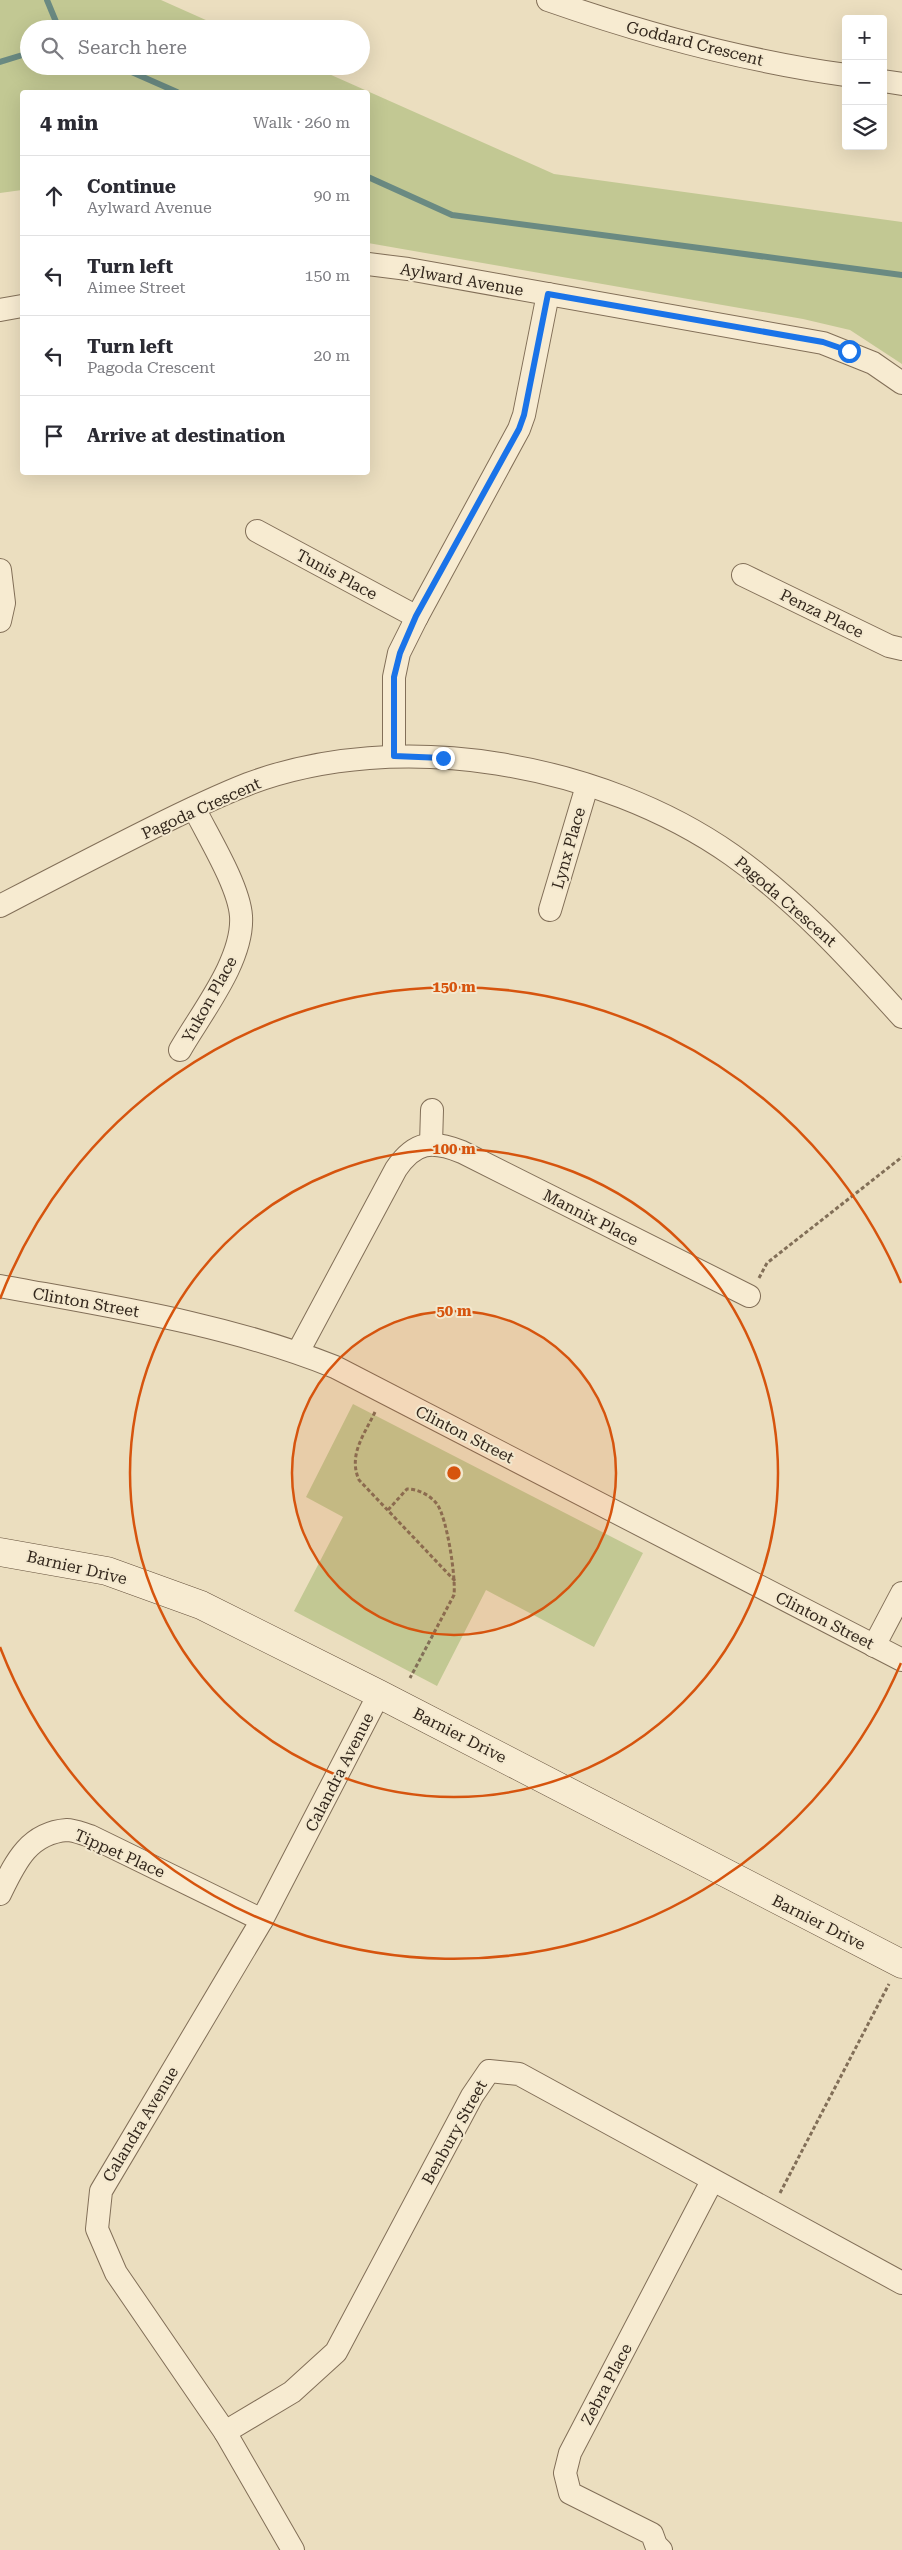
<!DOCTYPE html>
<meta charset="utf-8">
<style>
body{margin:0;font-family:"Roboto Serif",serif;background:#f2f2f3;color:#2b2b33}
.controls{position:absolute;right:15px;top:15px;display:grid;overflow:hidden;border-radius:5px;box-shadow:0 5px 20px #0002}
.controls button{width:45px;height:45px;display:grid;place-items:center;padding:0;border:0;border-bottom:1px solid #e1e1e2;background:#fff;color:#2b2b33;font:25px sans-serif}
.stop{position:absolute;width:15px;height:15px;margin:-11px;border:4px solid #1a73e8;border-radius:50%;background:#fff}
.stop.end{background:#1a73e8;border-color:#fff;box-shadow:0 1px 5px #0008}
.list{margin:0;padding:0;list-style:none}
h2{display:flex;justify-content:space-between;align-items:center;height:65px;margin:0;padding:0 20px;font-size:21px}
h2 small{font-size:16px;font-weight:400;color:#7c7c81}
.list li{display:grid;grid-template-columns:32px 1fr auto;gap:15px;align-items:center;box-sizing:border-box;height:80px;padding:0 20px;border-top:1px solid #e1e1e2}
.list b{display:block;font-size:19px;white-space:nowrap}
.list p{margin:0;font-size:16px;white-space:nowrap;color:#7c7c81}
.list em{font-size:16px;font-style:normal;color:#7c7c81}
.icon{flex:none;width:28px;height:28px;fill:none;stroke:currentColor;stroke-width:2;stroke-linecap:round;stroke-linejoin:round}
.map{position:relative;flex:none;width:902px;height:2550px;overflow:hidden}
.search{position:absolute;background:#fff;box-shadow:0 5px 20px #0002;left:20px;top:20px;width:350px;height:55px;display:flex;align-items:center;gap:12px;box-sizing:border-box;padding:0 18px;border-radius:28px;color:#7c7c81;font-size:19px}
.panel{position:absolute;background:#fff;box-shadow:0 5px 20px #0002;left:20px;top:90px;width:350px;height:385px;border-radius:5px}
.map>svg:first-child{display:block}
.green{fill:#c2c893}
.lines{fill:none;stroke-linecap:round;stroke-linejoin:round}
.stream{stroke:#6a8a82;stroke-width:6}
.street-casing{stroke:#826f58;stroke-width:24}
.secondary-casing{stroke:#64503b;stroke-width:29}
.path{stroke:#826f58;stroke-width:3;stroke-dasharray:4 2.5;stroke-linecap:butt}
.street{stroke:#f7ebd1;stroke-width:22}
.secondary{stroke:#f7ebd1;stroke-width:28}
.route{stroke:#1a73e8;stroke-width:6}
.ring{fill:none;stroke:#d6540e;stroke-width:2.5}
.labels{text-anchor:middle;stroke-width:4;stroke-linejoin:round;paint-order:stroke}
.street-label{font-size:16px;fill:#33271c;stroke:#f3e8ce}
.centre{fill:#d6540e;stroke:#f3e8ce;stroke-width:2.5}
.ring-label{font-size:15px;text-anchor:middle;font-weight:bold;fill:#d6540e;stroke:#f3e8ce;stroke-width:4;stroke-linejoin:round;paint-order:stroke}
</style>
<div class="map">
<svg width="902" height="2550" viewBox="0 0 902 2550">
<rect width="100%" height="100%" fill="#ebdebf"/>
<g class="green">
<path d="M 0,0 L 161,0 L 226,29 L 29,29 L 29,66 L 311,66 L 554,174 L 902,222 L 902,364 L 850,330 L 803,319 L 368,243 L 368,92 L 22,92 L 22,190 L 0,193 Z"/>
<path d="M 353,1404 L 643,1553 L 594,1647 L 486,1590 L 437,1686 L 294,1611 L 343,1517 L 306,1497 Z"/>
</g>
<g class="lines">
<g class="stream">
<path d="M 47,0 L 59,29"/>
<path d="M 0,62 L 29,53"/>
<path d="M 118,66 L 177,92"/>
<path d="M 368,177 L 452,215 L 902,275"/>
</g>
<g class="street-casing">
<g id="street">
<path d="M 548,0 C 645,34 744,61 846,75"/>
<path d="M 883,81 L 902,84"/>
<path d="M 368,264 L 408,269 L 823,343 L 873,363 L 902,383"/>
<path d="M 0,310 L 22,306"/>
<path d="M 257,531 L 417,617"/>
<path d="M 0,570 L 4,603 L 0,621"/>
<path d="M 743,575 L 889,646 L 902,649"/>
<path d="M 394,756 L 394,677 L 399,653 L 417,617 L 519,429 L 524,415 L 548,294"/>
<path d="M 0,906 C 50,880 100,854 150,829 C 182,813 215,797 248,784 C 399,727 601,763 732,855 C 797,901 849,958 902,1017"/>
<path d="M 550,910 L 587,786"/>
<path d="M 180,1050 C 201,1013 244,960 241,916 C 239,886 208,836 194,808"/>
<path d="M 431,1144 L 432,1110"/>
<path d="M 0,1286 C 114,1307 228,1324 335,1367 L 902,1660"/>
<path d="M 298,1352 L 396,1169 C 415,1141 432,1140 462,1152 L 749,1296"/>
<path d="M 874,1646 L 902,1593"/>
<path d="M 0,1894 C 15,1863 28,1833 67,1830 C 74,1830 83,1834 90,1836 L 262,1920"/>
<path d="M 225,2432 L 292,2392 L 336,2352 L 472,2096 L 489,2071 L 519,2074 L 902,2283"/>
<path d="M 293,2550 L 225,2432 L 116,2273 L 97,2229 L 101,2191 L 262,1920 L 379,1694"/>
<path d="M 661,2550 L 656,2545 L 652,2534 L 570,2493 L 565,2473 L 570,2453 L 712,2181"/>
</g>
</g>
<g class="secondary-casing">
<path id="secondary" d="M 0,1552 L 107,1571 L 201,1605 L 379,1694 L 902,1964"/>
</g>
<g class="path">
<path d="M 759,1278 L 767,1263 L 902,1157"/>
<path d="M 375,1412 C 364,1435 348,1455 359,1480 L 455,1581"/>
<path d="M 388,1510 L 407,1489 C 418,1489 430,1495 437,1504 C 447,1518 456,1577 454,1595 L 410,1678"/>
<path d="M 780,2193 L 889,1984"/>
</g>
<use href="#street" class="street"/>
<use href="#secondary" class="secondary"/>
</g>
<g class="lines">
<path class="route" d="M 443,758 L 394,756 L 394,677 L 400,653 L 416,616 L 519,429 L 524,415 L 548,294 L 823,342 L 849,351"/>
</g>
<circle cx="454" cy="1473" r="162" fill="#d6540e" fill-opacity=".12"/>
<g class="ring">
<circle cx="454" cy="1473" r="162"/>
<circle cx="454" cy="1473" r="324"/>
<path d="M901 1663A486 486 0 0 1 0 1647M0 1299A486 486 0 0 1 901 1283"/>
</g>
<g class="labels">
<g class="street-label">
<text transform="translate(695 43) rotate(14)" y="6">Goddard Crescent</text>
<text transform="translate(462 279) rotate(10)" y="6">Aylward Avenue</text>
<text transform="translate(337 574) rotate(28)" y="6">Tunis Place</text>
<text transform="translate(822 613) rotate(26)" y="6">Penza Place</text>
<text transform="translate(201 808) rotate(-24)" y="6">Pagoda Crescent</text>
<text transform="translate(568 848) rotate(-74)" y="6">Lynx Place</text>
<text transform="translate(786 901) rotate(41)" y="6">Pagoda Crescent</text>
<text transform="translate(209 999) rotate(-61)" y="6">Yukon Place</text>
<text transform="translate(591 1217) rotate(27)" y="6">Mannix Place</text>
<text transform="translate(86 1302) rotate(10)" y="6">Clinton Street</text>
<text transform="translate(465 1434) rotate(27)" y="6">Clinton Street</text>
<text transform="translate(77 1567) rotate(13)" y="6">Barnier Drive</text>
<text transform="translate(825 1620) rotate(27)" y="6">Clinton Street</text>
<text transform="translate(460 1735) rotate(27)" y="6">Barnier Drive</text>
<text transform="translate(339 1772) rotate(-63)" y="6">Calandra Avenue</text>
<text transform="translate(120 1853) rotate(24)" y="6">Tippet Place</text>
<text transform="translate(819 1922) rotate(27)" y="6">Barnier Drive</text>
<text transform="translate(140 2124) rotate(-59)" y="6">Calandra Avenue</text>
<text transform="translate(454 2132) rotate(-61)" y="6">Benbury Street</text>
<text transform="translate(606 2384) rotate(-62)" y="6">Zebra Place</text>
</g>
</g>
<circle cx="454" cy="1473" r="8" class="centre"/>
<g class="ring-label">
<text x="454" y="992">150 m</text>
<text x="454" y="1154">100 m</text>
<text x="454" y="1316">50 m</text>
</g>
</svg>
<div class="controls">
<button>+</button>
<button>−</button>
<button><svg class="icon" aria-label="layers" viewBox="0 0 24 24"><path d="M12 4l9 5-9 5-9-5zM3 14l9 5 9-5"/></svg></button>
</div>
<div class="stop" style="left:849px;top:351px"></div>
<div class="stop end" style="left:443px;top:758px"></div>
<div class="search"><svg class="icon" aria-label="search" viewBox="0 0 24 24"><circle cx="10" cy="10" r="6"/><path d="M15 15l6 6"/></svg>Search here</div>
<section class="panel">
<h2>4 min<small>Walk · 260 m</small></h2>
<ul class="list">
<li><svg class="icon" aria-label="ahead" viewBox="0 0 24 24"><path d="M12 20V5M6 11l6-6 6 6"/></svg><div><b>Continue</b><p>Aylward Avenue</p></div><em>90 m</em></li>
<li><svg class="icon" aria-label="left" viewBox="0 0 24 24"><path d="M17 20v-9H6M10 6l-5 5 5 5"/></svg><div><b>Turn left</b><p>Aimee Street</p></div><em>150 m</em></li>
<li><svg class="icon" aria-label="left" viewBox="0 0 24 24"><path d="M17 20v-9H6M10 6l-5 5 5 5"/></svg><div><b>Turn left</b><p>Pagoda Crescent</p></div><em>20 m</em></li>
<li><svg class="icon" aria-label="arrive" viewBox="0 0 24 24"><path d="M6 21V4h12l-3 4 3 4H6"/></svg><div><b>Arrive at destination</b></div></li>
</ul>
</section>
</div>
